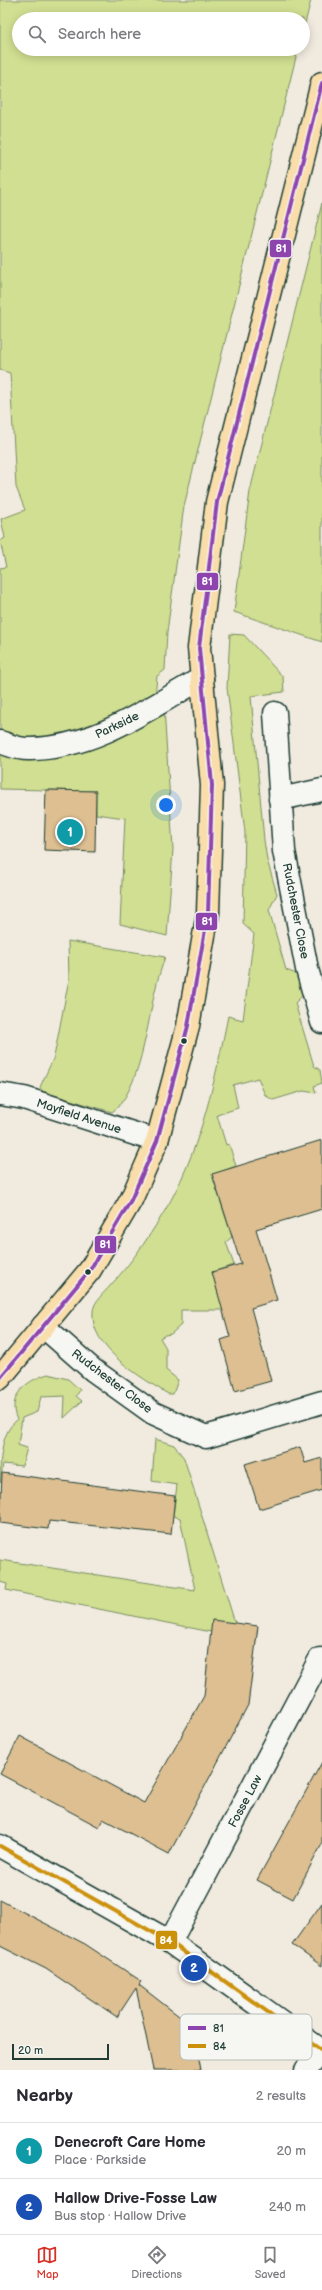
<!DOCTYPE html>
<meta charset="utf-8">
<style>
body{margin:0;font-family:"Balsamiq Sans",sans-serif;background:#f2f2f3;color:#2b2b33}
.scale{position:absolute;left:12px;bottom:10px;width:97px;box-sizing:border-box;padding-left:4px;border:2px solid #1f3d34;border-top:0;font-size:11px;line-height:14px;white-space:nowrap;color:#1f3d34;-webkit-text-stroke:3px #f6f6f2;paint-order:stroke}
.you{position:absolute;left:166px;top:805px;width:14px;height:14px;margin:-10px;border:3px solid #fff;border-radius:50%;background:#1a73e8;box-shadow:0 0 0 6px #1a73e833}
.badge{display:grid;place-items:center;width:26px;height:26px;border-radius:50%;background:#d93025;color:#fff;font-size:13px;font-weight:700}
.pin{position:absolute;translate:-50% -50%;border:2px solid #fff;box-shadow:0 1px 4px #0006}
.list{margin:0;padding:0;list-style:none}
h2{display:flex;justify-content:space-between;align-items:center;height:52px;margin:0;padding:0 16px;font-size:17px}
h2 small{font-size:13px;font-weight:400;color:#7c7c81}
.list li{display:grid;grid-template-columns:26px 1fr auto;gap:12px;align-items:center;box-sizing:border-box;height:56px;padding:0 16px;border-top:1px solid #e1e1e2}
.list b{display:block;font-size:15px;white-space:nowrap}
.list p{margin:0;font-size:13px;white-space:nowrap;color:#7c7c81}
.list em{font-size:13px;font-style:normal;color:#7c7c81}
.icon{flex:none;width:22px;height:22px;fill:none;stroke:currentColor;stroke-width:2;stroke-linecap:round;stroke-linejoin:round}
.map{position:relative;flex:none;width:322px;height:2070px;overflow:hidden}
.search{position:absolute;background:#fff;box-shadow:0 2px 10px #0003;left:12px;right:12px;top:12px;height:44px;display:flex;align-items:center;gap:10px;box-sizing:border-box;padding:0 14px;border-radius:22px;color:#7c7c81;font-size:15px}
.sheet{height:164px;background:#fff}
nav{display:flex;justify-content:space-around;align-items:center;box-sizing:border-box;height:56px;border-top:1px solid #e1e1e2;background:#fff;font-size:11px;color:#7c7c81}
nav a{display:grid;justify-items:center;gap:2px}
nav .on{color:#d93025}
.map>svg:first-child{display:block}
.green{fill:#d1df92;stroke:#788e63}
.building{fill:#ddbf91;stroke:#1f3d34}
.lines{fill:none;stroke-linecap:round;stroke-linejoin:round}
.minor-casing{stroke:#1f3d34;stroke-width:25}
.major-casing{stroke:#1f3d34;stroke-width:25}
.minor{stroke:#f6f6f2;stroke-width:22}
.major{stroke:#f9ddab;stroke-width:22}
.bus-1-casing{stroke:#f6f6f2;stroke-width:7}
.bus-2-casing{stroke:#f6f6f2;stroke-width:7}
.bus-1{stroke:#8e44ad;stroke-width:4}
.bus-2{stroke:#cc910a;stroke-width:4}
.bus-dot{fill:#1f3d34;stroke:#f6f6f2;stroke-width:1.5}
.labels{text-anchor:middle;stroke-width:3;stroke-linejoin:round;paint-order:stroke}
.street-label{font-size:12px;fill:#1f3d34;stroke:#f6f6f2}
.key{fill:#f6f6f2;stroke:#b6beb9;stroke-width:1}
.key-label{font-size:11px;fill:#1f3d34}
.line-badge{stroke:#f6f6f2;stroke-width:1.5}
.badge-label{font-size:11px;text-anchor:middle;font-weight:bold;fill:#fff}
</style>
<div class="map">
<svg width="322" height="2070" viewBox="0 0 322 2070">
<rect width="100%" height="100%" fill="#f1ebdf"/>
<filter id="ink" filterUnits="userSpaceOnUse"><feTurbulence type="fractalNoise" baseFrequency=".025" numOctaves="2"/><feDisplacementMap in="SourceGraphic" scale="8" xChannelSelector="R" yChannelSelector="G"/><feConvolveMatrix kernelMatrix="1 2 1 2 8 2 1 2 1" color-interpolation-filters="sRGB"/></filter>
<g filter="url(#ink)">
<g class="green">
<path d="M 0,0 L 311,0 L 303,31 L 303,19 L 19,19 L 19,49 L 298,49 L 184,506 L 167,632 L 165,670 L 157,676 L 155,698 L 116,723 L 31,744 L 0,737 L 0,568 L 6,567 L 0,541 L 5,538 L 1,519 L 25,510 L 16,487 L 10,373 L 0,370 Z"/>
<path d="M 322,203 L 322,642 L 234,612 L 250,491 Z"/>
<path d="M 230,634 L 244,635 L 283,677 L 284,692 L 251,696 L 264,840 L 267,860 L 277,894 L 269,910 L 286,970 L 299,975 L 303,995 L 295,1003 L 314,1066 L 320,1070 L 322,1083 L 314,1086 L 316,1093 L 303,1091 L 273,1100 L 265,1095 L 258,1078 L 233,1085 L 238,1108 L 217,1115 L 226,1145 L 229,1144 L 236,1166 L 212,1175 L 232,1237 L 226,1242 L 234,1265 L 212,1272 L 223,1310 L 181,1310 L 181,1325 L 171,1334 L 165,1335 L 160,1338 L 166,1348 L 166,1370 L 178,1380 L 173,1394 L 168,1394 C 142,1378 89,1348 93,1311 C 94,1301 104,1293 110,1286 C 134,1260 154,1230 171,1200 C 202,1142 215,1080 228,1016 L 243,1020 L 254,934 L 243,924 L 245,832 L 227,688 Z"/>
<path d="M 164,708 L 173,849 L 167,936 L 120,924 L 125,818 L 96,814 L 96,791 L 0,789 L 0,747 L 29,754 Z"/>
<path d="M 68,941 L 165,957 C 162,967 158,977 156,987 C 148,1019 140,1093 112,1112 L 50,1094 L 42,1091 L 40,1087 L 54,1057 L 69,979 Z"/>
<path d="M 48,1374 L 68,1379 L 80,1390 L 76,1396 L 82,1401 L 64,1418 L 65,1396 L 41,1397 L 37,1412 L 22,1418 L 18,1445 L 27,1448 L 22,1466 L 3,1464 L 0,1483 C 0,1462 0,1433 17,1420 C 6,1396 27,1380 48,1374 Z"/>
<path d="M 155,1439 L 174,1445 L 184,1458 L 235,1623 L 211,1632 L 6,1590 L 7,1584 L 0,1582 L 0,1560 L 195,1590 L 180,1518 L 173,1516 L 177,1485 L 152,1481 Z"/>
</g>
<g class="building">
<path d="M 46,790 L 96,791 L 95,852 L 44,850 Z"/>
<path d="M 322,1140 L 322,1209 L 256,1229 L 277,1300 L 251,1308 L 271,1381 L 235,1391 L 221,1340 L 230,1337 L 212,1272 L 241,1264 L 212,1174 Z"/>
<path d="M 300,1447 L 305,1463 L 322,1458 L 322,1490 L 259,1509 L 245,1464 Z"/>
<path d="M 2,1473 L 175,1496 L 171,1534 L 49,1521 L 48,1529 L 0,1523 Z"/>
<path d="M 212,1620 L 258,1626 L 248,1705 L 169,1854 L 103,1819 L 99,1827 L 0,1774 L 20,1736 L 144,1803 L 204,1696 Z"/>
<path d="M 322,1762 L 322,1844 L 293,1899 L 257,1880 Z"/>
<path d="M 0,1900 L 85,1944 L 141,1981 L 139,1985 L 202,2034 L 196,2043 L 201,2070 L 153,2070 L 136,1988 L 117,2017 L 46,1969 L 0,1946 Z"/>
<path d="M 322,1903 L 322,1966 L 292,1945 Z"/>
</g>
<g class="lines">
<g class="minor-casing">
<g id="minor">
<path d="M 275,713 L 284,851 L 307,969 L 322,1022"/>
<path d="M 0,742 C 9,745 20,750 30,749 C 95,748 148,709 202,678"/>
<path d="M 280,799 L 322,790"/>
<path d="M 0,1094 L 24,1098 L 157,1141"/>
<path d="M 43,1326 L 93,1370 L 153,1413 L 206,1437 L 322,1402"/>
<path d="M 0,1846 L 170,1942 L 322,2051"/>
<path d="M 170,1942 L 320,1659"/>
<path d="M 306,2070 L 321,2051"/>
</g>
</g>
<g class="major-casing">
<path id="major" d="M 0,1378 L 90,1270 L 131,1200 L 157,1141 L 188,1026 L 208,913 L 212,785 L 199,648 L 217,502 L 322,83"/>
</g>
<use href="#minor" class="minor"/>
<use href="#major" class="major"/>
<g class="bus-1-casing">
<path id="bus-1" d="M 0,1378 L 90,1270 L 131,1200 L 157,1141 L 188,1026 L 208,913 L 212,785 L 199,648 L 217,502 L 322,83"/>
</g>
<g class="bus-2-casing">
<path id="bus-2" d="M 0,1846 L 170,1942 L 322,2051"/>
</g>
<use href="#bus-1" class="bus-1"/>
<use href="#bus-2" class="bus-2"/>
</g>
</g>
<g class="bus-dot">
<circle cx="184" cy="1041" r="3.5"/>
<circle cx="88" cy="1272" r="3.5"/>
</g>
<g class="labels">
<g class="street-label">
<text transform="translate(117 725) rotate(-26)" y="4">Parkside</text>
<text transform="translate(296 911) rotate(79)" y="4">Rudchester Close</text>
<text transform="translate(79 1116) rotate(18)" y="4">Mayfield Avenue</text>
<text transform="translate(112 1381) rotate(37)" y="4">Rudchester Close</text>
<text transform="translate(245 1801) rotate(-62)" y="4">Fosse Law</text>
</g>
</g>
<rect x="180" y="2014" width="132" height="46" rx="6" class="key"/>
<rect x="188" y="2026" width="18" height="4" fill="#8e44ad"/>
<rect x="188" y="2044" width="18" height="4" fill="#cc910a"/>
<g class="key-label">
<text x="213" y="2032">81</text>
<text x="213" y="2050">84</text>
</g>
<g class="line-badge">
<rect x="269" y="239" width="23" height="19" rx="4" fill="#8e44ad"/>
<rect x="196" y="572" width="23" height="19" rx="4" fill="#8e44ad"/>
<rect x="195" y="912" width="23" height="19" rx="4" fill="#8e44ad"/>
<rect x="94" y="1235" width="23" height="19" rx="4" fill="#8e44ad"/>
<rect x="155" y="1930" width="23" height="20" rx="4" fill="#cc910a"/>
</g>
<g class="badge-label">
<text x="281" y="252">81</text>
<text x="207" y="585">81</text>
<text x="207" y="925">81</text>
<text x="105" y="1248">81</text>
<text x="166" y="1944">84</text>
</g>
</svg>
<div class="scale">20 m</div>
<div class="you"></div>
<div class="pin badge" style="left:70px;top:832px;background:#0f9aa8">1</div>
<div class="pin badge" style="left:194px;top:1968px;background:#1a4fb4">2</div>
<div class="search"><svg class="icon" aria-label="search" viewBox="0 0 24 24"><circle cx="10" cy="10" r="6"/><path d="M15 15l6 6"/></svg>Search here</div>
</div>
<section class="sheet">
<h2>Nearby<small>2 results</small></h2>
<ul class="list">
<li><span class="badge" style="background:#0f9aa8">1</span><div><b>Denecroft Care Home</b><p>Place · Parkside</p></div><em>20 m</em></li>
<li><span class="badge" style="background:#1a4fb4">2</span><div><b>Hallow Drive-Fosse Law</b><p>Bus stop · Hallow Drive</p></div><em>240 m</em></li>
</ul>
</section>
<nav>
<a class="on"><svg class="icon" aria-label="map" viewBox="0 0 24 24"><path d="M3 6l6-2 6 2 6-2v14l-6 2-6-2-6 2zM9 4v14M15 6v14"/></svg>Map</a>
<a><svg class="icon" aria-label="directions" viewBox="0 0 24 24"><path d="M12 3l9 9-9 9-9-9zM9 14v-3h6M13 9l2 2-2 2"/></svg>Directions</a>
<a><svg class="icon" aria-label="saved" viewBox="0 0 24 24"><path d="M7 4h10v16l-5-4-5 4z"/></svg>Saved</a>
</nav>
